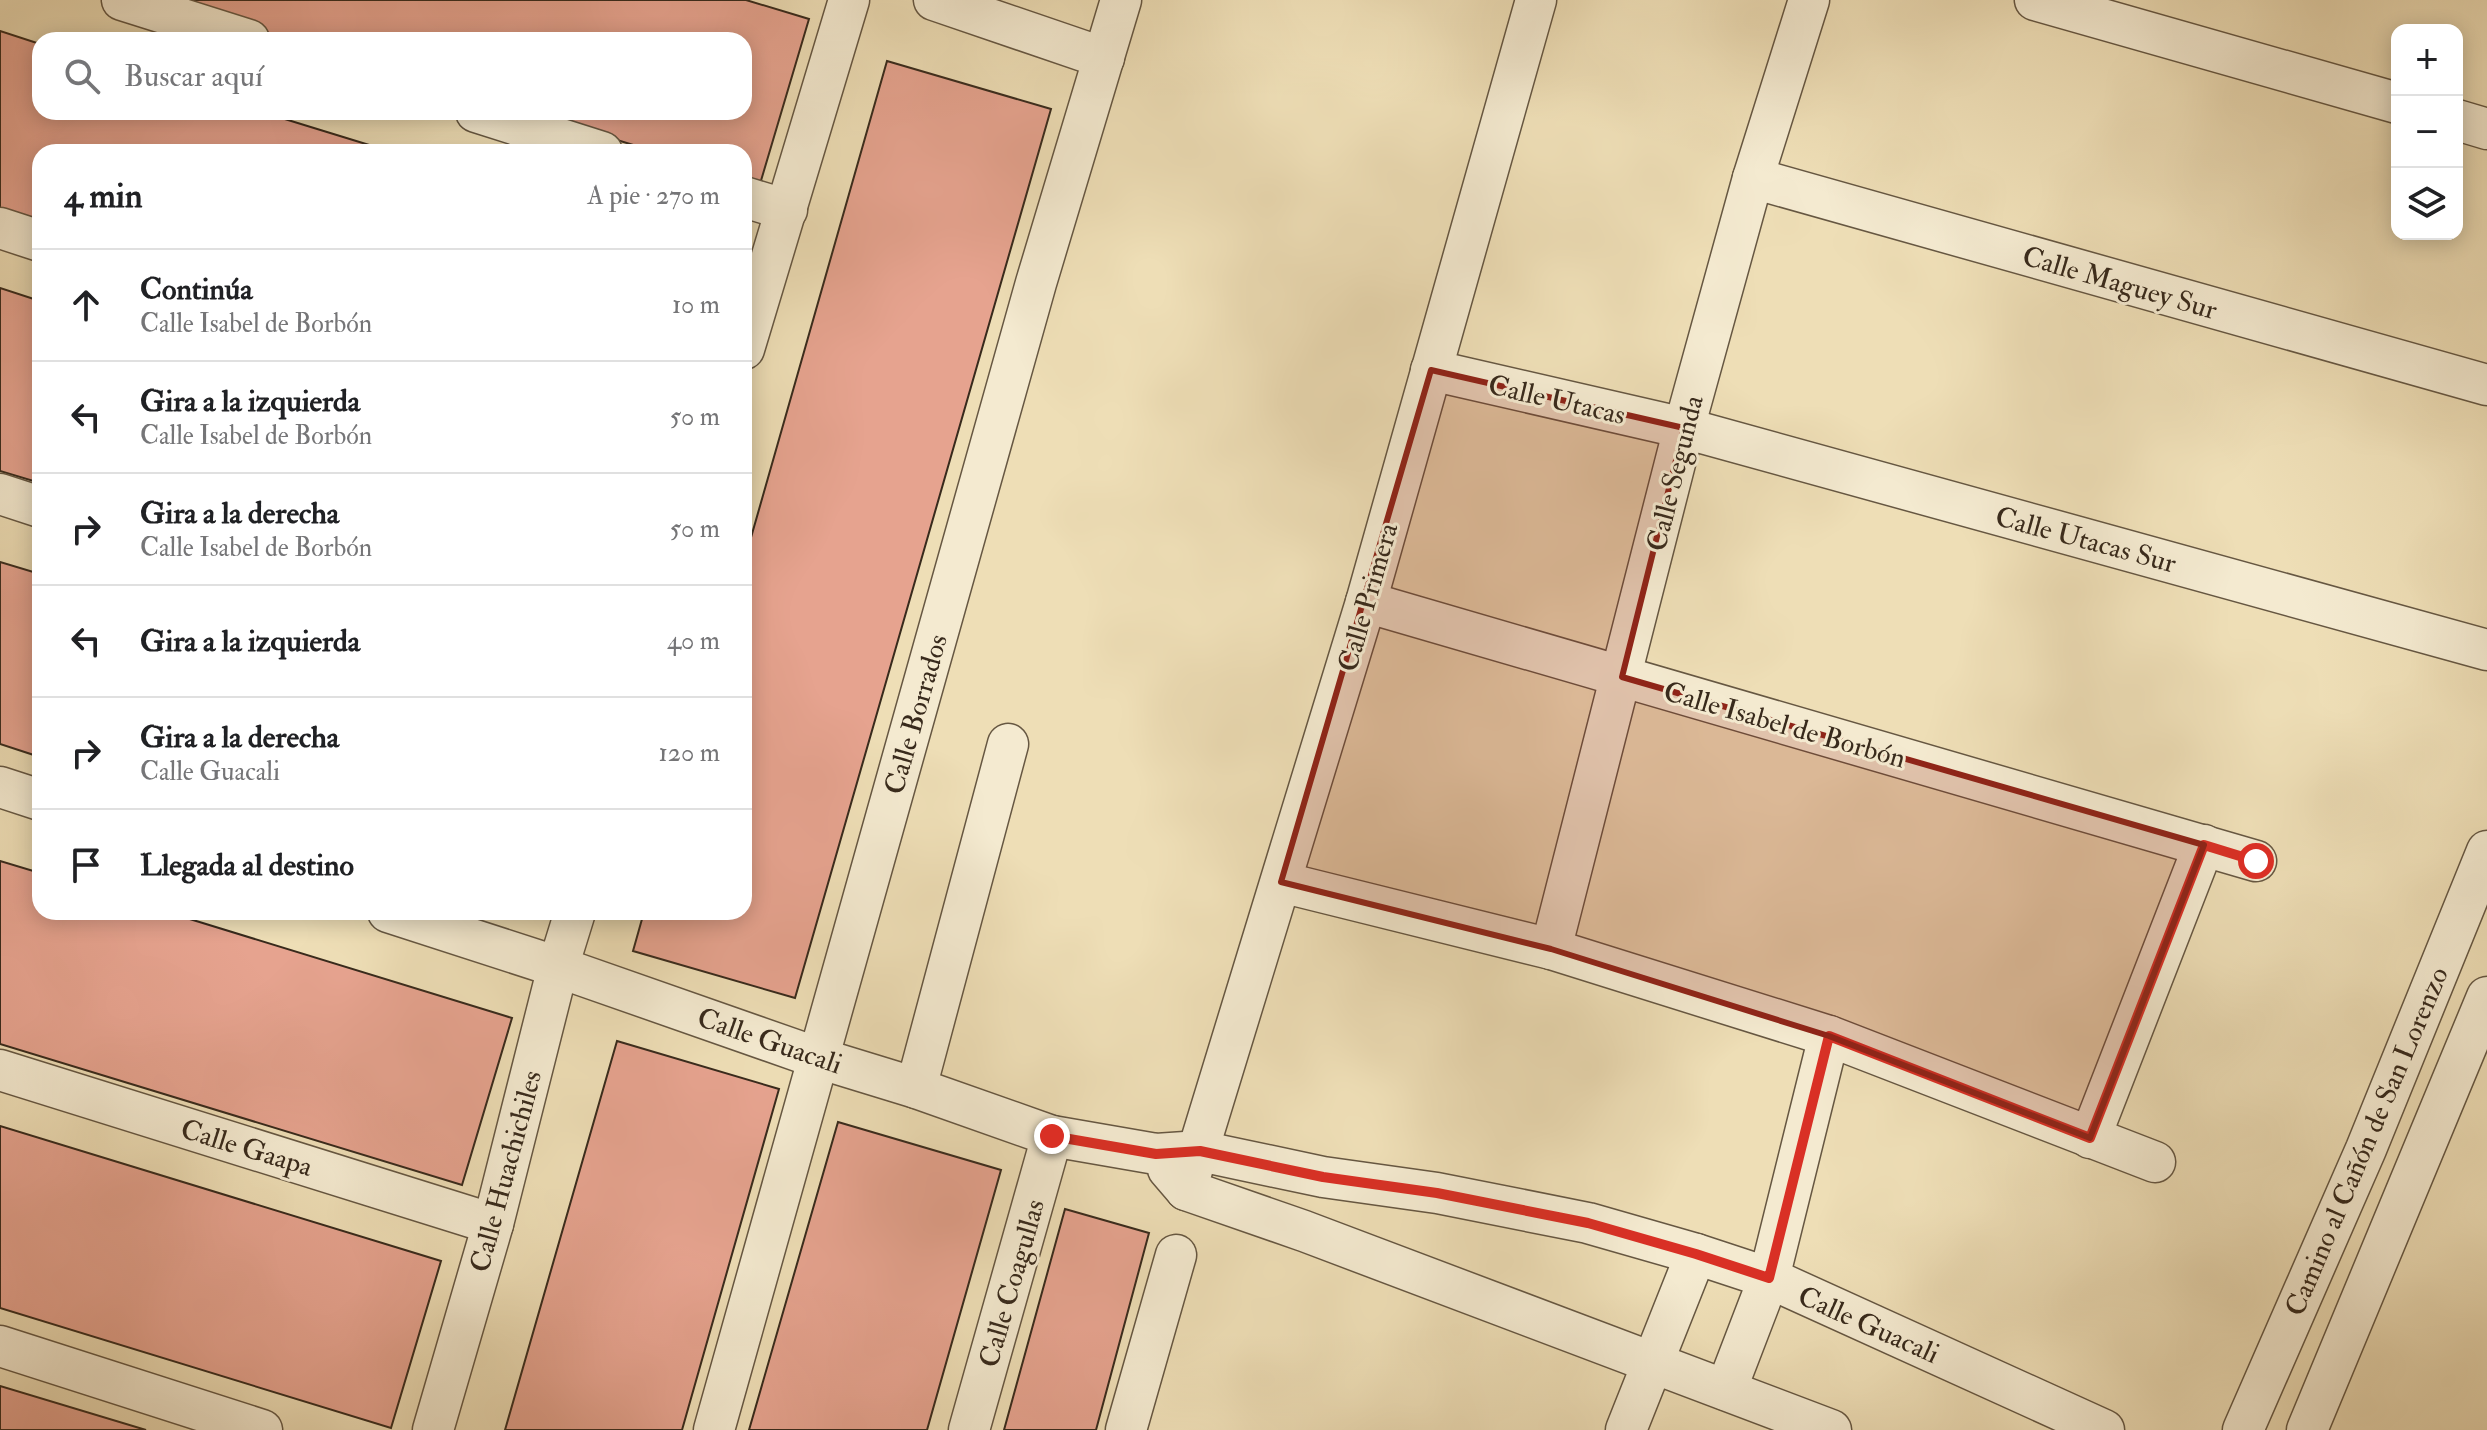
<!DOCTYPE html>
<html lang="es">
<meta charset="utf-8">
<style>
body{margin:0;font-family:"IM FELL Double Pica",serif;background:#f6f6f6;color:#202124}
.controls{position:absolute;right:24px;top:24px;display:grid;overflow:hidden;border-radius:16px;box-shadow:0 4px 20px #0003}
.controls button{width:72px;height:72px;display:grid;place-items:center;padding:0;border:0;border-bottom:2px solid #e0e0e0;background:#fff;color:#202124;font:40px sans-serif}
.stop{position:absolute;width:24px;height:24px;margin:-18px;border:6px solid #d93025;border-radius:50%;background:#fff}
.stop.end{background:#d93025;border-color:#fff;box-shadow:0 2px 8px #0008}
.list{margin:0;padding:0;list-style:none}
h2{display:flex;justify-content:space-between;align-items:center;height:104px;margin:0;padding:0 32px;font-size:34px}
h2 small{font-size:26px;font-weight:400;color:#757577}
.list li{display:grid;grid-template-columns:52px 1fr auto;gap:24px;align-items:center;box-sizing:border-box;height:112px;padding:0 32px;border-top:2px solid #e0e0e0}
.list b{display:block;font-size:30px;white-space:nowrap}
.list p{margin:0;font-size:26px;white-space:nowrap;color:#757577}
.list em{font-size:26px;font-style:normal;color:#757577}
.icon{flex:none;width:44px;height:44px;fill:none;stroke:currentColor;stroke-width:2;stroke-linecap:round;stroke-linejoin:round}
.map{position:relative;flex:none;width:2487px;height:1430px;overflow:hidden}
.search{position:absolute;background:#fff;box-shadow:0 4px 20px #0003;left:32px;top:32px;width:720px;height:88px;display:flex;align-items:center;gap:20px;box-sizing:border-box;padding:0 28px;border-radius:24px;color:#757577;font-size:30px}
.panel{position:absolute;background:#fff;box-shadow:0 4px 20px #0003;left:32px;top:144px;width:720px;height:776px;border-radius:24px}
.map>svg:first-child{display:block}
.building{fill:#e6a38f;stroke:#382a1c;stroke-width:2}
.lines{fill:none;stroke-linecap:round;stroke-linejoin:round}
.minor-casing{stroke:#665742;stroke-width:43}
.minor{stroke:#f4ead0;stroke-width:40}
.route{stroke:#d93025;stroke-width:10}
.marked{fill:#8f2418;fill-opacity:0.2;stroke:#8f2418;stroke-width:6;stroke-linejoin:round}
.labels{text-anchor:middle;stroke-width:6;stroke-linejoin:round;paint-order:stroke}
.street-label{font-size:28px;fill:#382a1c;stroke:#f4ead0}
</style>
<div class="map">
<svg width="2487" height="1430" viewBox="0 0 2487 1430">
<rect width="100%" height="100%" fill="#eedeb6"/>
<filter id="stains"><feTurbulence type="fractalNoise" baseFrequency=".0025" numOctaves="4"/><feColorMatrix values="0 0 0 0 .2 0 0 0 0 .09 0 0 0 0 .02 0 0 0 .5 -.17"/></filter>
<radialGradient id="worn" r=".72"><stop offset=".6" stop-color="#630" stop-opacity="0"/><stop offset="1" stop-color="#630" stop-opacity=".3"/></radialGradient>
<g class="building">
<path d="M 162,0 L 746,0 L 809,19 L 760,184 L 744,179 L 744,152 L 656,152 L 526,112 L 744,112 L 744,40 L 292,40 Z"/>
<path d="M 0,31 L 40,44 L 40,112 L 262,112 L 392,152 L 40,152 L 40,223 L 0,211 Z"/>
<path d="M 887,61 L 1051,109 L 795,998 L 633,951 L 644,912 L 744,912 L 744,562 Z"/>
<path d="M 0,288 L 40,301 L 40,483 L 0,471 Z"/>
<path d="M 0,562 L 40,574 L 40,757 L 0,744 Z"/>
<path d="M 0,861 L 40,873 L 40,912 L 167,912 L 512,1018 L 462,1185 L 0,1044 Z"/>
<path d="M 617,1041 L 779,1089 L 682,1430 L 505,1430 Z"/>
<path d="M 838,1122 L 1001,1170 L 927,1430 L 749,1430 Z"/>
<path d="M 0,1126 L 441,1261 L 391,1428 L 0,1308 Z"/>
<path d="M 1065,1209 L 1149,1233 L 1096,1430 L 1004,1430 Z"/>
<path d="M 0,1386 L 146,1430 L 0,1430 Z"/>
</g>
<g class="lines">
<g class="minor-casing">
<g id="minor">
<path d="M 122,0 L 249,40"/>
<path d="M 934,0 L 1104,58"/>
<path d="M 2035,0 L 2397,103"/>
<path d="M 476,112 L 602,152"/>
<path d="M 2457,120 L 2487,129"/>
<path d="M 1753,178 L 2487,385"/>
<path d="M 744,197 L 787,210"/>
<path d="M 0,228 L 40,241"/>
<path d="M 744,349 L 849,0"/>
<path d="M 1431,370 L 1684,428 L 2487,650"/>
<path d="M 0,494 L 40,507"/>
<path d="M 1366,602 L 2256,861"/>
<path d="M 0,787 L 40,800"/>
<path d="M 1281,882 L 1551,949 L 1829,1036 L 2155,1162"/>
<path d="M 388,912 L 558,967 L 818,1058 L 916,1088 L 1052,1136 L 1156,1154 L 1200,1151 L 1323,1177 L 1437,1193 L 1588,1223 L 1696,1254 L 1769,1278 L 2104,1430"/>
<path d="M 1551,949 L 1684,428 L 1753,178 L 1809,0"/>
<path d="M 0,1070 L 493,1224"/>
<path d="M 916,1088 L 1008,744"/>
<path d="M 2090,1138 L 2204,845"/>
<path d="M 1168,1169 L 1186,1190 L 1304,1231 L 1831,1430"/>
<path d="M 1186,1190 L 1366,602 L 1536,0"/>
<path d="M 0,1346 L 262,1430"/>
<path d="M 1726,1390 L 1769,1278 L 1829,1036"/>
<path d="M 433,1430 L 493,1224 L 558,967 L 575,912"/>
<path d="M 714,1430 L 1036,283 L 1121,0"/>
<path d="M 969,1430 L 1052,1136"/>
<path d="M 1126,1430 L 1176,1255"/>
<path d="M 1626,1430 L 1696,1254"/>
<path d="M 2243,1430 L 2366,1149 L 2487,851"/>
<path d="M 2307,1430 L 2487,997"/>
</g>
</g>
<use href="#minor" class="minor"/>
</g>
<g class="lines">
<path class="route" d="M 1052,1136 L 1156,1154 L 1200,1151 L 1323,1177 L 1437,1193 L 1588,1223 L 1696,1254 L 1769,1278 L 1829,1036 L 2090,1138 L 2204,845 L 2256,861"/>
</g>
<path class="marked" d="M 1431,370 L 1684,428 L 1622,677 L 2204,845 L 2090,1138 L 1829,1036 L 1551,949 L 1281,882 Z"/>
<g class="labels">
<g class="street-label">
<text transform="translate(2120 282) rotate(16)" y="10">Calle Maguey Sur</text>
<text transform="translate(1557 399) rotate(13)" y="10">Calle Utacas</text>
<text transform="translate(1674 473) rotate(-76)" y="10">Calle Segunda</text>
<text transform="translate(2086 539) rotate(15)" y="10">Calle Utacas Sur</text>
<text transform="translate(1367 597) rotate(-74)" y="10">Calle Primera</text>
<text transform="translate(915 714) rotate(-74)" y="10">Calle Borrados</text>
<text transform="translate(1785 724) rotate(16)" y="10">Calle Isabel de Borbón</text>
<text transform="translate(770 1040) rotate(19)" y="10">Calle Guacali</text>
<text transform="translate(2366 1141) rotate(-67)" y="10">Camino al Cañón de San Lorenzo</text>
<text transform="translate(247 1147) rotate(17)" y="10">Calle Gaapa</text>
<text transform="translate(505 1171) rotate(-75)" y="10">Calle Huachichiles</text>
<text transform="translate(1011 1283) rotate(-74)" y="10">Calle Coagullas</text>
<text transform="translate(1869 1324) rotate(24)" y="10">Calle Guacali</text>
</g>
</g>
<rect width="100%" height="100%" filter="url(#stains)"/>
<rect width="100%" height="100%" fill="url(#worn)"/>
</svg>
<div class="controls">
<button>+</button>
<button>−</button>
<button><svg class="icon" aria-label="layers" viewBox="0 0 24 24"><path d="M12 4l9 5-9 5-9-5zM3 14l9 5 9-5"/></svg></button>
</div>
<div class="stop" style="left:2256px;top:861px"></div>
<div class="stop end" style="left:1052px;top:1136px"></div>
<div class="search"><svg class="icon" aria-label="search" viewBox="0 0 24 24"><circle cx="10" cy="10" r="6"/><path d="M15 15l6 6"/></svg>Buscar aquí</div>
<section class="panel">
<h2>4 min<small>A pie · 270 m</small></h2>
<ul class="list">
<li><svg class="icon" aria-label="ahead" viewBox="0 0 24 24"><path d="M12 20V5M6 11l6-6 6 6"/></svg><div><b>Continúa</b><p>Calle Isabel de Borbón</p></div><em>10 m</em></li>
<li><svg class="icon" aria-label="left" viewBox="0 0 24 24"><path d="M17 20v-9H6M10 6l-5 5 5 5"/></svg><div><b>Gira a la izquierda</b><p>Calle Isabel de Borbón</p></div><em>50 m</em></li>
<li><svg class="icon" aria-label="right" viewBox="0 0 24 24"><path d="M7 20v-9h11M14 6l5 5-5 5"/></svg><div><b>Gira a la derecha</b><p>Calle Isabel de Borbón</p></div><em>50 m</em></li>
<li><svg class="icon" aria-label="left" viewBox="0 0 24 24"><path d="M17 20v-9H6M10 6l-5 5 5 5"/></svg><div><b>Gira a la izquierda</b></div><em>40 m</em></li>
<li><svg class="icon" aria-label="right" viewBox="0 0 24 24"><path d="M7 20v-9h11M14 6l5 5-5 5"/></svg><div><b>Gira a la derecha</b><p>Calle Guacali</p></div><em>120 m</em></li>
<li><svg class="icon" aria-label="arrive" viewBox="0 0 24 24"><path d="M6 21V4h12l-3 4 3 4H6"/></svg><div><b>Llegada al destino</b></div></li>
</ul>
</section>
</div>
